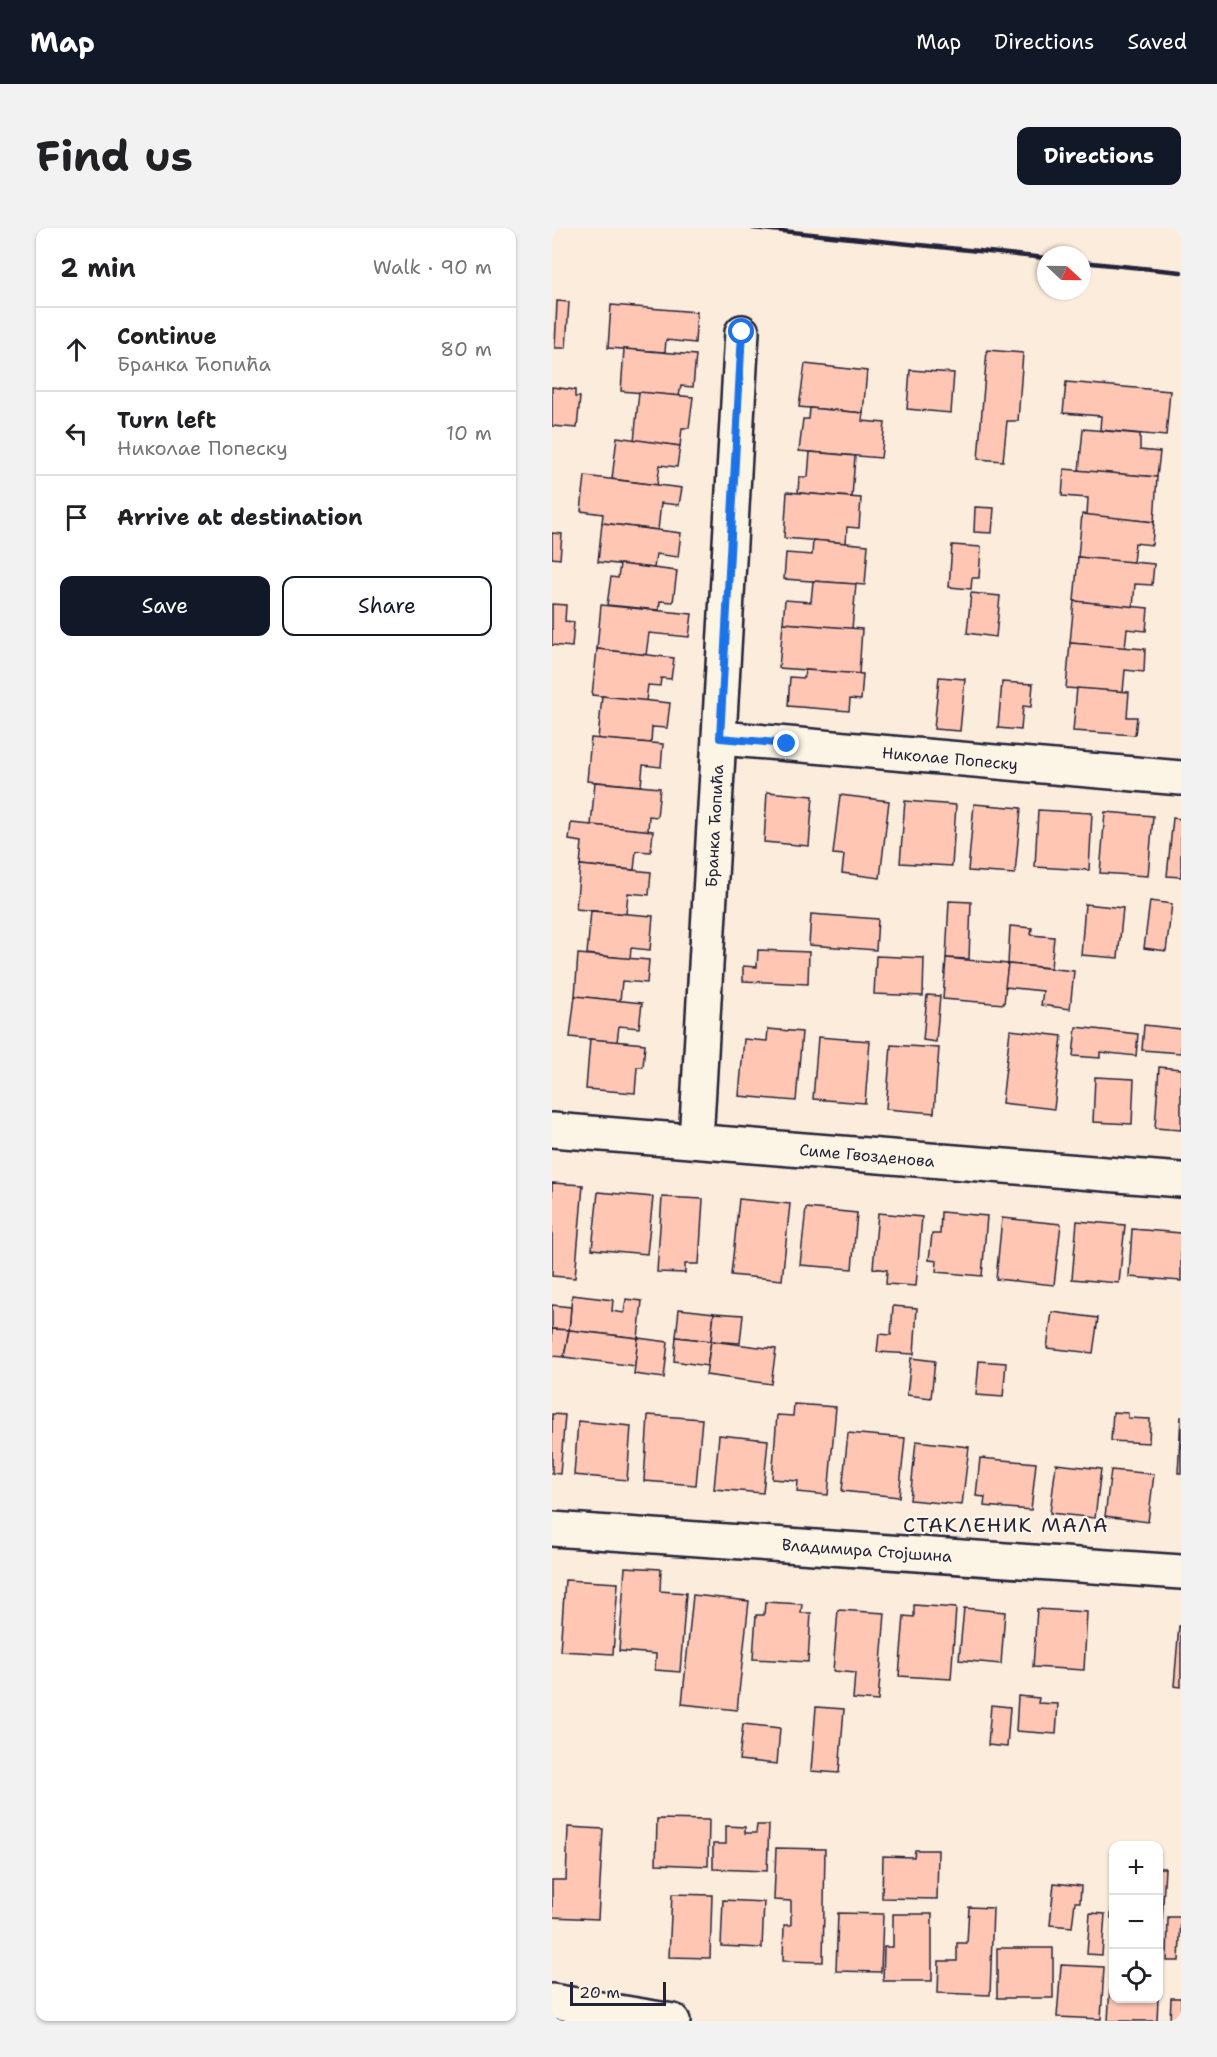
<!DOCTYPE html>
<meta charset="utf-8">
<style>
body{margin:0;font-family:"Shantell Sans",sans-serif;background:#f2f2f2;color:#202124}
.controls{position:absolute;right:18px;bottom:18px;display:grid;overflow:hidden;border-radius:12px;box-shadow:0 2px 4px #0004}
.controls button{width:54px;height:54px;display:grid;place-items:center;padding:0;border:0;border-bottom:2px solid #e0e0e0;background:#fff;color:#202124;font:30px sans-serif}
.compass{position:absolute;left:485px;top:18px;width:54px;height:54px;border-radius:50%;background:#fff;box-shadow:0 2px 4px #0004;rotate:112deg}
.scale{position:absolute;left:18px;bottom:15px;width:96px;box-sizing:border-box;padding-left:6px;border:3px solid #22223b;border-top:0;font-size:16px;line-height:21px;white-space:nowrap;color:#22223b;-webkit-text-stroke:4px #fcf5e5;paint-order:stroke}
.stop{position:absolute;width:18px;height:18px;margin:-14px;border:4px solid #1a73e8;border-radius:50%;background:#fff}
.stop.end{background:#1a73e8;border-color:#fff;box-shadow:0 2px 6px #0008}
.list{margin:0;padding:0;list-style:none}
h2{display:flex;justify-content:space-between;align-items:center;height:78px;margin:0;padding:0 24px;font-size:26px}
h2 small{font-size:20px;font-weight:400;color:#757577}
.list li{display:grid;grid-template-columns:39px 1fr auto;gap:18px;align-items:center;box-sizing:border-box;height:84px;padding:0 24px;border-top:2px solid #e0e0e0}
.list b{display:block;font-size:22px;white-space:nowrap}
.list p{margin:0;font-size:20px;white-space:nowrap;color:#757577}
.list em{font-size:20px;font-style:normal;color:#757577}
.actions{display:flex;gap:12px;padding:18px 24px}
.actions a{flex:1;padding:14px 0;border:2px solid #111827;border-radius:12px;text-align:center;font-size:21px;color:#111827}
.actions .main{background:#111827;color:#fff}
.icon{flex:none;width:33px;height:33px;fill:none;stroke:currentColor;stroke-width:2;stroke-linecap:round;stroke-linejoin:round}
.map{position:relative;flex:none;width:629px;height:1793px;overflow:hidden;border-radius:12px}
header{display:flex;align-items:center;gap:36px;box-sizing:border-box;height:84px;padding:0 30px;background:#111827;color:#fff}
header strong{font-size:28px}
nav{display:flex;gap:33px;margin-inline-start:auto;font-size:21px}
.intro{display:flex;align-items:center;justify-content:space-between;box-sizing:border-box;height:144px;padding:0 36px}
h1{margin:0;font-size:42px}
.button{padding:15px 27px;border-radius:12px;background:#111827;color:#fff;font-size:21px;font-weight:700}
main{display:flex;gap:36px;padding:0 36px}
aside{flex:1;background:#fff;border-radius:12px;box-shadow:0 2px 4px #0004}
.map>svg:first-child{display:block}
.building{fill:#fec6b3;stroke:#22223b;stroke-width:1.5}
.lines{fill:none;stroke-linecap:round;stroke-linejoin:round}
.minor-casing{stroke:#22223b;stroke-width:38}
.minor{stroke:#fcf5e5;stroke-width:33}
.rail{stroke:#22223b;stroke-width:4.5}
.route{stroke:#1a73e8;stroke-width:8}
.labels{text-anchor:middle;stroke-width:4.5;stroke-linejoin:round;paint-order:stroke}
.street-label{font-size:16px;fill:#22223b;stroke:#fcf5e5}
.quarter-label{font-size:20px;letter-spacing:1.5px;fill:#22223b;stroke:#fcf5e5}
</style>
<header>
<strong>Map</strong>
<nav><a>Map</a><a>Directions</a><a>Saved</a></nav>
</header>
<div class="intro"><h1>Find us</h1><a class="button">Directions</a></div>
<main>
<aside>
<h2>2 min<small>Walk · 90 m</small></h2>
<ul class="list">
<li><svg class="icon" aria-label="ahead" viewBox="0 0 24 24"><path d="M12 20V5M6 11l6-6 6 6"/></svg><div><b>Continue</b><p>Бранка Ћопића</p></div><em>80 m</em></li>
<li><svg class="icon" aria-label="left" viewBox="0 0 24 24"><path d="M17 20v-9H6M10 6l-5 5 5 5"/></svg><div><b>Turn left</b><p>Николае Попеску</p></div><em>10 m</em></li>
<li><svg class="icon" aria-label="arrive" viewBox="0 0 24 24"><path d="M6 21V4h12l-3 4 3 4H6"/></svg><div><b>Arrive at destination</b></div></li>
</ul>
<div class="actions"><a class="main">Save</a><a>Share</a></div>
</aside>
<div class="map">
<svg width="629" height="1793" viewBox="0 0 629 1793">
<rect width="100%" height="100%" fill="#fcecdb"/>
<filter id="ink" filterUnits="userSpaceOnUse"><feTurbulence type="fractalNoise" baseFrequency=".0167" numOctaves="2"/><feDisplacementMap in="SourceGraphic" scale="12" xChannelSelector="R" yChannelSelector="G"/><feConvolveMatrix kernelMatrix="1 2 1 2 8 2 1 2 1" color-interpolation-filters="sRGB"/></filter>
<g filter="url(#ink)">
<g class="building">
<path d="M 5,73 L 17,74 L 14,120 L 3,120 Z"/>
<path d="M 59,77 L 145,84 L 143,115 L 114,112 L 113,124 L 56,120 Z"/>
<path d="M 72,121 L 144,127 L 141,159 L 129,158 L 127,168 L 69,163 Z"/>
<path d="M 435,122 L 471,125 L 466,193 L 455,193 L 451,233 L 426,231 Z"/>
<path d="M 253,136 L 315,143 L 311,185 L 247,179 Z"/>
<path d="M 358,142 L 402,145 L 399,185 L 355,181 Z"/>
<path d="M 514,154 L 618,163 L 614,208 L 548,202 L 549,188 L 511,185 Z"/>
<path d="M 0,159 L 23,162 L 23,169 L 28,169 L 25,200 L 0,198 Z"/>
<path d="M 87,164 L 141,169 L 137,200 L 130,200 L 128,218 L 82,213 Z"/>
<path d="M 258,180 L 311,185 L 310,193 L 333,195 L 329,230 L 247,223 L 251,191 L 257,191 Z"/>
<path d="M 531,201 L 588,206 L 588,222 L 608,224 L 605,249 L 527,243 Z"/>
<path d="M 65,209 L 128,218 L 125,239 L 108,237 L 105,257 L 60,251 Z"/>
<path d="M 258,224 L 303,228 L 300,269 L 246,265 L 247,249 L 256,249 Z"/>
<path d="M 512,241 L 605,249 L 602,294 L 535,288 L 536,270 L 510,268 Z"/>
<path d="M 33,248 L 130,260 L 127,277 L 109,275 L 106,302 L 50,295 L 51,286 L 29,283 Z"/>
<path d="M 235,264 L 309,270 L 307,300 L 295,299 L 294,315 L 232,310 Z"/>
<path d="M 423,279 L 442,280 L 440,305 L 422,304 Z"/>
<path d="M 530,286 L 602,294 L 600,317 L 583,315 L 581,335 L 526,329 Z"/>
<path d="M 50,295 L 129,305 L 126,329 L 104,326 L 102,340 L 46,334 Z"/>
<path d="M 0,305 L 10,306 L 8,331 L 0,330 Z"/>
<path d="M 261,312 L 316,317 L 313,357 L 232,351 L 234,325 L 260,327 Z"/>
<path d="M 400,317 L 429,319 L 427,350 L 420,350 L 419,361 L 397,359 Z"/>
<path d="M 526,329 L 602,336 L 600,357 L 583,356 L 581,379 L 522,373 Z"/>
<path d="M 68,336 L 125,343 L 121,374 L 108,373 L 107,382 L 55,377 L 59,349 L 66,350 Z"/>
<path d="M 261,353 L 304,356 L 300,401 L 231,395 L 233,372 L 259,374 Z"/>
<path d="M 419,365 L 448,368 L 444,409 L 415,405 Z"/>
<path d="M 522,373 L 596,380 L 594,403 L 575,401 L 573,420 L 518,415 Z"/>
<path d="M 0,376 L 14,377 L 13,393 L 22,394 L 20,419 L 0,417 Z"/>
<path d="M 49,377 L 140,386 L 137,409 L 97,405 L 94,427 L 45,421 Z"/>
<path d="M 231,395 L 310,401 L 307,446 L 227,440 Z"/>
<path d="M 518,415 L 593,421 L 592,444 L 573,442 L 571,464 L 514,460 Z"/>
<path d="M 45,421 L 122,430 L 119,451 L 109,450 L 108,458 L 96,457 L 94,473 L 40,467 Z"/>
<path d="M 253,442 L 311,446 L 309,472 L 298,471 L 297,483 L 236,478 L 238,449 L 252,450 Z"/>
<path d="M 387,449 L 413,451 L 408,503 L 382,501 Z"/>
<path d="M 450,454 L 481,456 L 479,479 L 471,478 L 469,502 L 446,500 Z"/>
<path d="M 525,460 L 577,464 L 575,489 L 585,489 L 583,507 L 521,503 Z"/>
<path d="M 50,468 L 118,475 L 115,500 L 100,499 L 99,515 L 46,511 Z"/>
<path d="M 39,510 L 111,516 L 109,539 L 91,537 L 89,558 L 35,553 Z"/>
<path d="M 43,554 L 108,560 L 105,589 L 97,588 L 96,603 L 39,597 Z"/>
<path d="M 215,564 L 261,568 L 257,618 L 212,614 Z"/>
<path d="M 288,567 L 337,573 L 328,650 L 290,645 L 292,627 L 281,626 Z"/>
<path d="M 353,573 L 404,577 L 400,638 L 348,635 Z"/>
<path d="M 422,576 L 469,580 L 463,646 L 416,643 Z"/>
<path d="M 486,582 L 540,585 L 537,642 L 483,639 Z"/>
<path d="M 553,584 L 601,588 L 596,648 L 548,645 Z"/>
<path d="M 621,590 L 629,591 L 629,649 L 615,648 Z"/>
<path d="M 19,595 L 101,603 L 99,624 L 84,623 L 82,642 L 28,637 L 30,614 L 17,612 Z"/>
<path d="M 28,637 L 99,644 L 97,667 L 76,665 L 74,686 L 24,681 Z"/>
<path d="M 397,673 L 419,674 L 417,731 L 394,730 Z"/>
<path d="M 598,673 L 620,676 L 614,723 L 592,720 Z"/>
<path d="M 533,676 L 571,680 L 566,730 L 529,727 Z"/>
<path d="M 39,683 L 101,688 L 98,722 L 79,720 L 78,731 L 35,726 Z"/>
<path d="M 259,686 L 326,691 L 324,722 L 257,717 Z"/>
<path d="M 458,698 L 480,700 L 479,707 L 502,709 L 499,740 L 456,736 Z"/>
<path d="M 206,722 L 257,724 L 256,756 L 191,753 L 191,738 L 205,739 Z"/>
<path d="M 26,726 L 97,732 L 95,755 L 70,753 L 68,773 L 23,768 Z"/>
<path d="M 324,728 L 372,730 L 371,768 L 322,766 Z"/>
<path d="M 394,730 L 456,736 L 452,776 L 391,771 Z"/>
<path d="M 456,736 L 522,743 L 518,781 L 489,777 L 491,763 L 453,759 Z"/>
<path d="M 375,767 L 388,768 L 384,814 L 371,812 Z"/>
<path d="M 23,768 L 90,775 L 87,800 L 67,798 L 65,814 L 18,809 Z"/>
<path d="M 592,797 L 629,801 L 629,825 L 590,822 Z"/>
<path d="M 524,799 L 586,806 L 584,828 L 548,824 L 548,830 L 521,828 Z"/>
<path d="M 216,801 L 250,804 L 244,873 L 187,868 L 192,811 L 215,813 Z"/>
<path d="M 458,802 L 510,808 L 502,881 L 450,875 Z"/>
<path d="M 266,809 L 318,813 L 313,875 L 261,871 Z"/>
<path d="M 38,811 L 93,816 L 91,839 L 85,839 L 83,865 L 34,861 Z"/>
<path d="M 339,817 L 387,820 L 382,885 L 334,881 Z"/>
<path d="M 607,839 L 629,841 L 629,902 L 603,900 Z"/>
<path d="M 543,849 L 582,851 L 580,896 L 541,894 Z"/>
<path d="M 0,955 L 31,957 L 23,1050 L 0,1048 Z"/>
<path d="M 46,964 L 101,969 L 95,1026 L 40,1021 Z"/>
<path d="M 110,969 L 151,971 L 147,1036 L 133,1036 L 133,1045 L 105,1044 Z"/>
<path d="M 187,971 L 238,976 L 230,1052 L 179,1047 Z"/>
<path d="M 254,980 L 305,985 L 300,1041 L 248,1037 Z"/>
<path d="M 389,984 L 435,988 L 430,1048 L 384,1044 L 385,1033 L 377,1032 L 380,1006 L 388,1006 Z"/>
<path d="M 326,985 L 370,989 L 364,1058 L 334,1056 L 335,1042 L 321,1040 Z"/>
<path d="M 450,990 L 509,996 L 502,1057 L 444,1051 Z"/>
<path d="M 525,993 L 573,997 L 567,1055 L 520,1051 Z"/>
<path d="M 580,1001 L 629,1005 L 629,1053 L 577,1049 Z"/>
<path d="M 20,1067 L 61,1072 L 60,1083 L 72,1085 L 74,1071 L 90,1073 L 86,1110 L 17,1102 Z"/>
<path d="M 0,1077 L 19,1079 L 17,1102 L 0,1101 Z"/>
<path d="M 341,1078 L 365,1080 L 362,1126 L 325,1124 L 327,1106 L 339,1107 Z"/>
<path d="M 127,1081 L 162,1085 L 159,1113 L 124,1109 Z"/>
<path d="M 500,1084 L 546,1090 L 541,1125 L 495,1120 Z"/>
<path d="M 162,1085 L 191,1087 L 188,1115 L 159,1113 Z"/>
<path d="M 0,1101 L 17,1102 L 12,1129 L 0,1128 Z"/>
<path d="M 17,1102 L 86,1110 L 83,1138 L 12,1129 Z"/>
<path d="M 124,1109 L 159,1113 L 155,1138 L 122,1133 Z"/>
<path d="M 86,1110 L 116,1114 L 112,1150 L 82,1146 Z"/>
<path d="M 159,1113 L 224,1121 L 219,1156 L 154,1147 Z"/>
<path d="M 359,1130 L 383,1133 L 379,1170 L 355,1167 Z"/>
<path d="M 427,1133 L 454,1135 L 451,1169 L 424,1167 Z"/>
<path d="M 242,1176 L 284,1179 L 276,1267 L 245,1264 L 246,1253 L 220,1251 L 225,1187 L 241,1188 Z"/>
<path d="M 561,1184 L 576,1185 L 576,1190 L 598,1191 L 597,1215 L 559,1213 Z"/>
<path d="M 0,1186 L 13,1187 L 8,1246 L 0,1245 Z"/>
<path d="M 96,1187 L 150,1191 L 144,1257 L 92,1253 Z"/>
<path d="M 629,1188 L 629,1245 L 626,1245 Z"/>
<path d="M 26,1193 L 79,1198 L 75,1252 L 22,1247 Z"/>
<path d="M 296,1205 L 353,1210 L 347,1269 L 290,1263 Z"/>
<path d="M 167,1207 L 216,1212 L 211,1265 L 162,1261 Z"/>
<path d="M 364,1213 L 417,1219 L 410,1277 L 358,1272 Z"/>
<path d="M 428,1230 L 484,1235 L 479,1282 L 432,1278 L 433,1269 L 424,1268 Z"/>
<path d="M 504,1236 L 549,1241 L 543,1290 L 498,1285 Z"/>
<path d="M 559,1242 L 602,1246 L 596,1294 L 553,1288 Z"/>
<path d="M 73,1339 L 109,1341 L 108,1363 L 134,1365 L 128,1444 L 103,1442 L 104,1426 L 67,1423 Z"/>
<path d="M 13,1352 L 66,1355 L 61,1426 L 8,1423 Z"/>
<path d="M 141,1367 L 197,1373 L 185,1482 L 130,1476 Z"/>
<path d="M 213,1374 L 250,1376 L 249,1385 L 259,1385 L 256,1434 L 201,1431 L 204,1387 L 212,1387 Z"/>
<path d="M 362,1377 L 404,1380 L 399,1451 L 347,1448 L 352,1388 L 362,1389 Z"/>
<path d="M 412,1380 L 453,1384 L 449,1436 L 407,1432 Z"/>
<path d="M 485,1381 L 535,1384 L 532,1442 L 481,1439 Z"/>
<path d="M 286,1382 L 333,1385 L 326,1473 L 301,1471 L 303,1445 L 281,1443 Z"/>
<path d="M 627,1398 L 629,1398 L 629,1459 L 622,1458 Z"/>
<path d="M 466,1468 L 487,1470 L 486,1475 L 506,1476 L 504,1506 L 464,1503 Z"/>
<path d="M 439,1477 L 458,1479 L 455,1519 L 436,1517 Z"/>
<path d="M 264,1479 L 292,1481 L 287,1545 L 259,1543 Z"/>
<path d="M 191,1496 L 228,1500 L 225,1536 L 187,1532 Z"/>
<path d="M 105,1591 L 157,1592 L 156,1638 L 104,1636 Z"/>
<path d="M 205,1597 L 217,1597 L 215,1643 L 161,1641 L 161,1616 L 174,1616 L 174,1598 L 193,1599 L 193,1605 L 204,1605 Z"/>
<path d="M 16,1599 L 51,1601 L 46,1691 L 0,1689 L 0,1652 L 14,1652 Z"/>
<path d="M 224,1620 L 273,1621 L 271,1734 L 231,1733 L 232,1697 L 239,1697 L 239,1673 L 222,1672 Z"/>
<path d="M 363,1622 L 386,1622 L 385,1671 L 330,1670 L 331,1628 L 362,1629 Z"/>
<path d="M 606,1640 L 613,1640 L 610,1693 L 606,1692 Z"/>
<path d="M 562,1642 L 562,1690 L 559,1690 Z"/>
<path d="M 502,1655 L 529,1658 L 528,1674 L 523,1674 L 520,1699 L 498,1697 Z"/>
<path d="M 120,1666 L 160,1667 L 158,1730 L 117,1729 Z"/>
<path d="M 171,1672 L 212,1674 L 210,1720 L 169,1718 Z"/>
<path d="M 417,1679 L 441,1680 L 438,1767 L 386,1765 L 387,1733 L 405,1733 L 405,1715 L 415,1715 Z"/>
<path d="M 286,1685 L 331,1686 L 329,1744 L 284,1743 Z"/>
<path d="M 538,1685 L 553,1686 L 550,1727 L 535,1726 Z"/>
<path d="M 341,1686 L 380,1686 L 380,1753 L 331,1753 L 332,1719 L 341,1719 Z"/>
<path d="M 616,1689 L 629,1689 L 627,1733 L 615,1733 Z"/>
<rect x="445" y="1720" width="56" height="50"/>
<path d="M 509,1737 L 552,1739 L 549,1791 L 505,1789 Z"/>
<path d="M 559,1742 L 562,1742 L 562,1770 L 606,1770 L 605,1793 L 556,1793 Z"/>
<path d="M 619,1770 L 629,1770 L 629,1793 L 618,1793 Z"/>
</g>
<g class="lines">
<g class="minor-casing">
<g id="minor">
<path d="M 168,510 L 629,550"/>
<path d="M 0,902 L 629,952"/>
<path d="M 144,913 L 190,104"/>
<path d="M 0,1301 L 629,1344"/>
<path d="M 0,1773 L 121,1793"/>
</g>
</g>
<use href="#minor" class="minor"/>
<g class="rail">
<path d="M 201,0 L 494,30"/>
<path d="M 530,34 L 629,44"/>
</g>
</g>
</g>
<g class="lines" filter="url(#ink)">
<path class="route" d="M 190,104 L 168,510 L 235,516"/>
</g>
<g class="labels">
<g class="street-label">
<text transform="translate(398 530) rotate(5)" y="6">Николае Попеску</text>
<text transform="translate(162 598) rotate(-87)" y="6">Бранка Ћопића</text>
<text transform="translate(315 927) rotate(5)" y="6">Симе Гвозденова</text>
<text transform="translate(315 1322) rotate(4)" y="6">Владимира Стојшина</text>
</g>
<g class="quarter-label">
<text x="454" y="1304">СТАКЛЕНИК МАЛА</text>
</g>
</g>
</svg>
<div class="controls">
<button>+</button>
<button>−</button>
<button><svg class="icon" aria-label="locate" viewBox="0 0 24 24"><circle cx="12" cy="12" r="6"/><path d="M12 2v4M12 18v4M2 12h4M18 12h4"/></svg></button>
</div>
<svg class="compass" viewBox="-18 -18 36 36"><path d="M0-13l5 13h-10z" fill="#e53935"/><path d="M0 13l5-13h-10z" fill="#757577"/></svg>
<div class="scale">20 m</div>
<div class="stop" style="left:190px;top:104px"></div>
<div class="stop end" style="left:235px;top:516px"></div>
</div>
</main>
